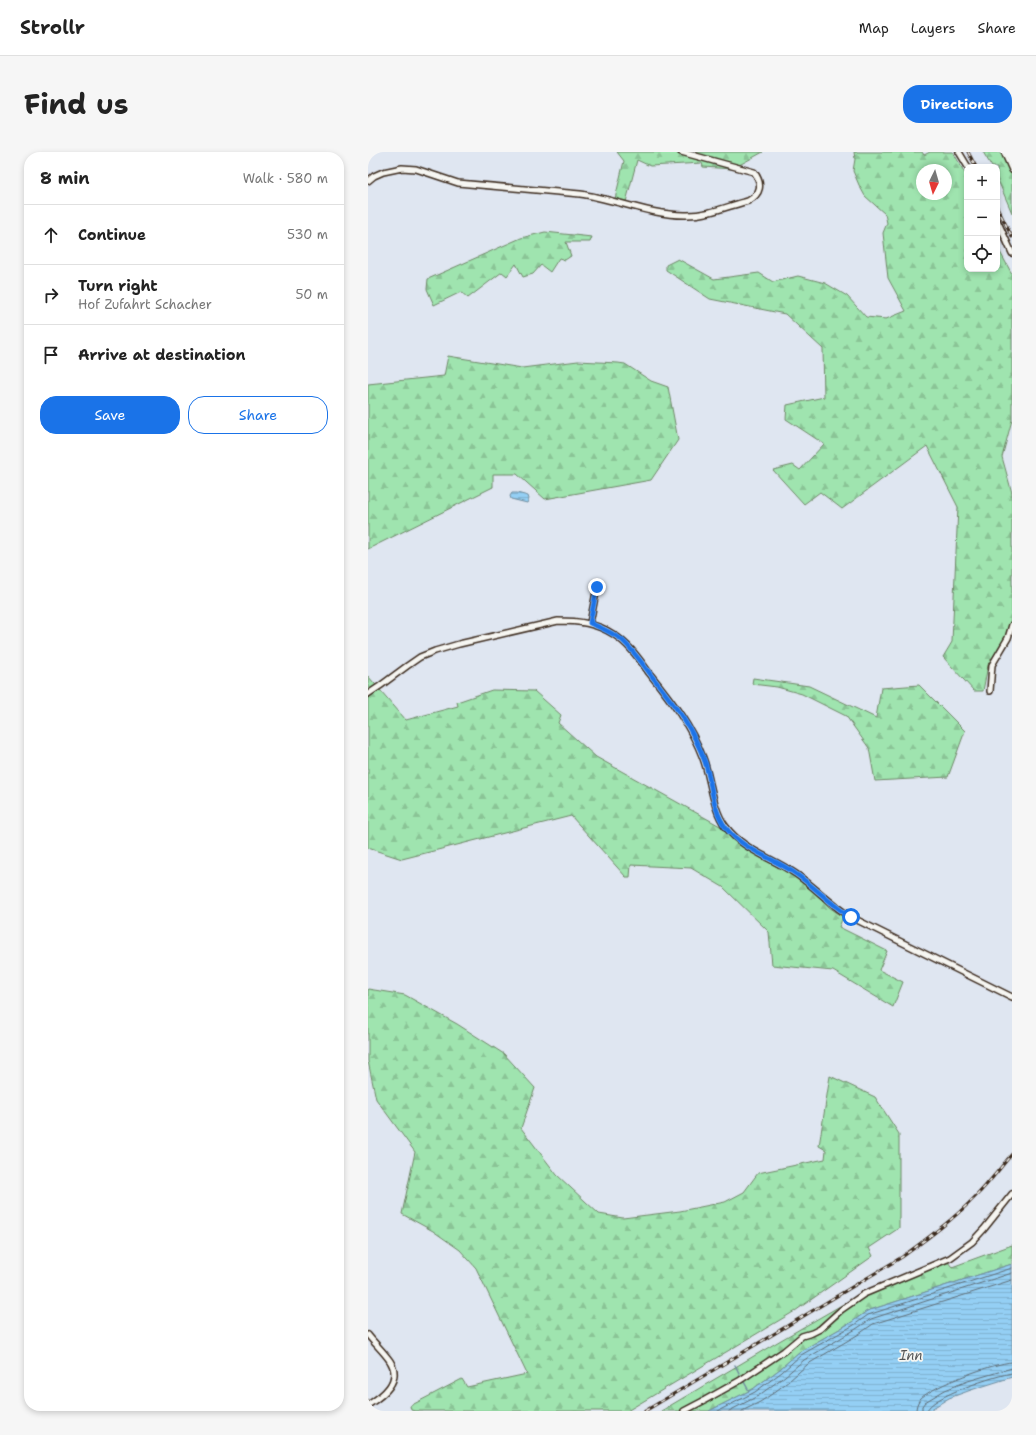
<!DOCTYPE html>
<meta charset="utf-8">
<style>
body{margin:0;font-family:"Shantell Sans",sans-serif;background:#f6f6f6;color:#222}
.controls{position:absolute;right:12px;top:12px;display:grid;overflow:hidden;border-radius:8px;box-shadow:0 2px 6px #0003}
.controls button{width:36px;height:36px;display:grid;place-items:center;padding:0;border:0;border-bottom:1px solid #e0e0e0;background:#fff;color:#222;font:20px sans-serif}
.compass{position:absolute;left:548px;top:12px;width:36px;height:36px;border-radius:50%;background:#fff;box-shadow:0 2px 6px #0003;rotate:185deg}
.stop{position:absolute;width:12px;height:12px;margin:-9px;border:3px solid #1a73e8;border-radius:50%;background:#fff}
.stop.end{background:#1a73e8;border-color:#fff;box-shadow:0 1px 4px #0008}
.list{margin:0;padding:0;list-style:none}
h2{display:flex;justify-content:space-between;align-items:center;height:52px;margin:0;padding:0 16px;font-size:17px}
h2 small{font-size:13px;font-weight:400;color:#767676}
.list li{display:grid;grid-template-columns:26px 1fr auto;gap:12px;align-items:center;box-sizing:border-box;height:60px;padding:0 16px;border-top:1px solid #e0e0e0}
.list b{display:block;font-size:15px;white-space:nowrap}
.list p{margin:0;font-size:13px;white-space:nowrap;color:#767676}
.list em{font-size:13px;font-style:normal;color:#767676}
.actions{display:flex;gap:8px;padding:12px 16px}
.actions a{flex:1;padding:9px 0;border:1px solid #1a73e8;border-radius:16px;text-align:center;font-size:14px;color:#1a73e8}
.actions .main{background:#1a73e8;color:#fff}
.icon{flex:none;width:22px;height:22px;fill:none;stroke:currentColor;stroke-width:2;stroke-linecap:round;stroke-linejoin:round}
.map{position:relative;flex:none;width:644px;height:1259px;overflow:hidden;border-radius:16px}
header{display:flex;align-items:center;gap:24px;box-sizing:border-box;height:56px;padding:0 20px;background:#fff;border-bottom:1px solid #e0e0e0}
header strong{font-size:19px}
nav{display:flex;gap:22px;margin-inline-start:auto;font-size:14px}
.intro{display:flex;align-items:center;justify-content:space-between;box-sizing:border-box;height:96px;padding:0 24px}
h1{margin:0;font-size:28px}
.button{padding:10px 18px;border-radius:16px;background:#1a73e8;color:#fff;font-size:14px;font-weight:700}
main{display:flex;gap:24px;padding:0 24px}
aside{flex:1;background:#fff;border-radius:16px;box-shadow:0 2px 6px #0003}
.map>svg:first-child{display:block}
.forest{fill:url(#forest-firs);stroke:#6d8766;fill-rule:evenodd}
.water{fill:url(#water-rules);stroke:#708d9e}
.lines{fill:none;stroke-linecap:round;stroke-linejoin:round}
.shore{stroke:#5f6c74;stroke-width:1}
.stream{stroke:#708d9e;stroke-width:1.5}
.minor-casing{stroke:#3b2a1e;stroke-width:8}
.minor{stroke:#f6f6f2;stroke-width:5}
.rail-casing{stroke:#3b2a1e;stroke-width:3}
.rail{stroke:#f6f6f2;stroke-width:1.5;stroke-dasharray:4.5;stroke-linecap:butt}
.route{stroke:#1a73e8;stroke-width:5}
.labels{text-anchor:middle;stroke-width:3.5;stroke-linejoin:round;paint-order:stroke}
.water-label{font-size:13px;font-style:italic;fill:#515354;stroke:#f6f6f2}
</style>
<header>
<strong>Strollr</strong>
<nav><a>Map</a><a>Layers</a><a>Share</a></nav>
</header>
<div class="intro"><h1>Find us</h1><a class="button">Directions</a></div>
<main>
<aside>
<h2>8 min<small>Walk · 580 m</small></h2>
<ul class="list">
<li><svg class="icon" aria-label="ahead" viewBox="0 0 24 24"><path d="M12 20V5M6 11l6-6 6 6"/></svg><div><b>Continue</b></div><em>530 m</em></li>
<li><svg class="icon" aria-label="right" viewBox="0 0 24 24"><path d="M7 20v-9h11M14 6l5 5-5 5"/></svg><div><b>Turn right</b><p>Hof Zufahrt Schacher</p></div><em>50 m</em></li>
<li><svg class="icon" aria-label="arrive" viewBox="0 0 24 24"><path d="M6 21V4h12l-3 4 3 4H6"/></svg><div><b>Arrive at destination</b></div></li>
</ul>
<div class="actions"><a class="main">Save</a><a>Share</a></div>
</aside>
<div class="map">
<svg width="644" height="1259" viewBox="0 0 644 1259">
<defs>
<pattern id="forest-firs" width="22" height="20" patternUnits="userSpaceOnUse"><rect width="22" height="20" fill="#9fe4af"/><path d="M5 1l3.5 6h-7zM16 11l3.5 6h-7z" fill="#8ac496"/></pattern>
<pattern id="water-rules" width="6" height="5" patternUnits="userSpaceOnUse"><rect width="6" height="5" fill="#94cff4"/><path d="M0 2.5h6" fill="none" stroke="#80b2d1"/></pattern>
</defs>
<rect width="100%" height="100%" fill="#dfe6f1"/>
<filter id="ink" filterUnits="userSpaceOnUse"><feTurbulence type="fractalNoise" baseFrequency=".025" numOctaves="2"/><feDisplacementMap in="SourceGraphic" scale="8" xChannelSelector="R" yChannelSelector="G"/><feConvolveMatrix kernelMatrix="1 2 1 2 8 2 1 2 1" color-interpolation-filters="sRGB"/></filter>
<g filter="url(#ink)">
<g class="forest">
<path d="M 249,0 L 395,0 L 364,17 L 335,15 L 334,11 L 282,14 L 269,8 L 258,50 L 247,47 L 256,9 Z"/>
<path d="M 486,0 L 554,0 L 556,3 L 562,0 L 585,0 L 599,25 L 599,117 L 629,117 L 629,93 L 632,100 L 644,122 L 644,268 L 634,305 L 644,341 L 644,464 L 638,485 L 620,513 L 615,539 L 606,539 L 575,505 L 584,490 L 590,355 L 559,294 L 474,357 L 452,340 L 436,352 L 405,318 L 425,313 L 432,318 L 456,292 L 418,267 L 419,253 L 456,245 L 455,197 L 417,162 L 342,147 L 298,118 L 298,113 L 310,107 L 346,127 L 391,121 L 405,130 L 430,124 L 457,131 L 479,144 L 498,165 L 518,167 L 538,159 L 520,126 L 515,81 L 519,71 L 517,62 L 497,44 L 491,33 L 485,19 L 487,7 ZM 554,18 L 578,18 L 578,42 L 554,42 Z"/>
<path d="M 615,0 L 644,0 L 644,61 L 629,26 L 629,15 L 624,15 Z"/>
<path d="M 177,80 L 224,85 L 222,90 L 198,90 L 203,104 L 197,108 L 191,106 L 182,120 L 173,113 L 165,122 L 155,125 L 148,112 L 139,124 L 134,120 L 100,146 L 93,140 L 66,153 L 59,137 L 60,127 L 153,86 Z"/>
<path d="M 80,204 L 154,216 L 210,209 L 250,211 L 257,212 L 283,229 L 300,235 L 310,288 L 283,328 L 177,347 L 149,322 L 125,322 L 125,335 L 0,397 L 0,232 L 76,224 Z"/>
<path d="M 0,524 L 38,568 L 90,554 L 89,550 L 124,538 L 166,539 L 193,563 L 190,571 L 228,605 L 352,674 L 373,694 L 425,724 L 444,738 L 461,755 L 475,765 L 471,775 L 519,799 L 511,818 L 535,830 L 525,855 L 465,819 L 404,813 L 401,780 L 355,735 L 323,716 L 263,713 L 262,725 L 258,725 L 203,664 L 34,707 L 0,696 Z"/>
<path d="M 385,526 L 441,534 L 508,566 L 513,536 L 551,533 L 597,579 L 580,625 L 507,629 L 501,596 L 478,564 L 434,542 L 409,535 L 384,532 Z"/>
<path d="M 0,837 L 37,843 L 89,872 L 136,902 L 167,936 L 153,976 L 189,1023 L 231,1062 L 255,1066 L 312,1059 L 357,1050 L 376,1040 L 390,1021 L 457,1007 L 458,998 L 451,994 L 462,924 L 507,945 L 531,982 L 531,1076 L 501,1096 L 505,1104 L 427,1159 L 259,1259 L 47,1259 L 43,1258 L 42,1254 L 94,1227 L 99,1235 L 159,1222 L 108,1116 L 92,1098 L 65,1079 L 34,1062 L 47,1000 L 8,947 L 0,909 Z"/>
<path d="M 644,1093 L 644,1112 L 499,1159 L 484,1170 L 431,1200 L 412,1217 L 385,1237 L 341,1259 L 293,1259 L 413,1188 L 498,1139 L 579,1109 L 584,1115 Z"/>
</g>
<g class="water">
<path d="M 144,341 L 149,341 L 160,344 L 161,347 L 159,351 L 143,347 L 142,344 Z"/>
<path d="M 644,1112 L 644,1225 L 603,1238 L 581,1246 L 560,1259 L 341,1259 L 385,1237 L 412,1217 L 431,1200 L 484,1170 L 499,1159 Z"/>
</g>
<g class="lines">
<g class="shore">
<path d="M 350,1259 L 387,1240 L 414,1220 L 433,1203 L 486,1173 L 500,1163 L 644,1116"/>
<path d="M 361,1259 L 390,1244 L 417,1224 L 436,1208 L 488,1177 L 503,1167 L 644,1121"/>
<path d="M 374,1259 L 392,1250 L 404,1242 L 421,1229 L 440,1212 L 491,1182 L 505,1172 L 644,1128"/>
<path d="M 548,1259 C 548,1255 549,1251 552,1247 C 564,1234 626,1211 644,1210"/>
<path d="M 554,1259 L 554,1254 L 557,1250 L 577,1238 L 600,1229 L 644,1216"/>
<path d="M 559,1259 C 560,1245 630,1223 644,1221"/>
</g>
<g class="stream">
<path d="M 367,1213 L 373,1225"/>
<path d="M 375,1228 L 381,1239"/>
</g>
<g class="minor-casing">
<g id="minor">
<path d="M 591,0 L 600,15"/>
<path d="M 636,0 L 644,18"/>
<path d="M 0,29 L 6,24 L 15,20 L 34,16 L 48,17 L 90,31 L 212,42 C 247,47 281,63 317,63 C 338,64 360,54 380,49 C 393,42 395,32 386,20 L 313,0"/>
<path d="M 629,68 L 644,101"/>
<path d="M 222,471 L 229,435"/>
<path d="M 622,539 L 624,513 L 640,486 L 644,473"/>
<path d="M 0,542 L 12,534 L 39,514 L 52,505 L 67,499 L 91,492 L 190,469 C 210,469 228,471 245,482 C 261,492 271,507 282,522 C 303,548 323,574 335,606 C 343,627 344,657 358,675 C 375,698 405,706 428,722 C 447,735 463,753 483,765 L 644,845"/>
<path d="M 0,1183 C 7,1192 16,1200 22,1209 C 35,1229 14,1244 0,1253"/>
<path d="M 316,1259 L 337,1248 L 371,1229 L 416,1199 L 434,1184 L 444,1181 L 452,1177 L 473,1158 L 496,1142 L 582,1106 L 604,1090 L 616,1077 L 644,1042"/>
</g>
</g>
<use href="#minor" class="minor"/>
<g class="rail-casing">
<g id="rail">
<path d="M 600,0 L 608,15"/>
<path d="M 629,55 L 644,85"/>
<path d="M 277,1259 L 534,1105 C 560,1086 586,1067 608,1044 C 621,1031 632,1016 644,1002"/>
</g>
</g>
<use href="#rail" class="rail"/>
</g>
</g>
<g class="lines" filter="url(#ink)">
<path class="route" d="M 229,435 L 222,471 C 233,476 244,480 254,488 C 265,498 274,511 283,523 C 305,551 325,576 337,610 C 344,631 344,658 358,676 C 375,698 406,706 428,722 C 447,735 463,753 483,765"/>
</g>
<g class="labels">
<g class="water-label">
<text x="543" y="1208">Inn</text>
</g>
</g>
</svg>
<div class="controls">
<button>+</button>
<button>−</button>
<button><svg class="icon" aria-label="locate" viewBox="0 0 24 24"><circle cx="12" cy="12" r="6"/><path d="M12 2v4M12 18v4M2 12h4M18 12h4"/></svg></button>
</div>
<svg class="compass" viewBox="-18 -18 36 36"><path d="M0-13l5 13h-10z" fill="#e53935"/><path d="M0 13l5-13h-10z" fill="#767676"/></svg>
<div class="stop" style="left:483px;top:765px"></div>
<div class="stop end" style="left:229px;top:435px"></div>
</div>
</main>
